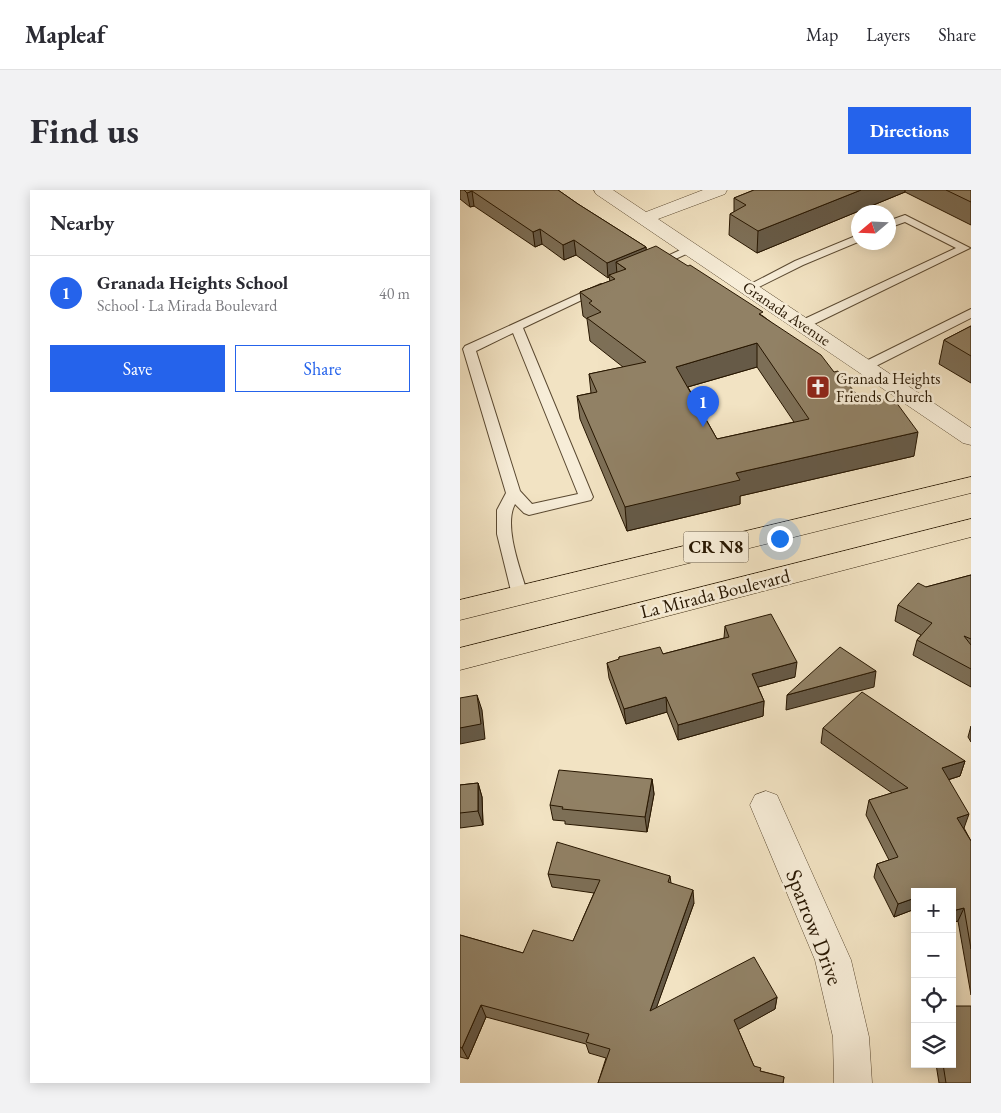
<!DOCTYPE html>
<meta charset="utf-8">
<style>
body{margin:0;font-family:"EB Garamond",serif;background:#f2f2f3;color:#2b2b33}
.controls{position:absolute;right:15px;bottom:15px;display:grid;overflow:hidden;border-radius:0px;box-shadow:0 2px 12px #0003}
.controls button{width:45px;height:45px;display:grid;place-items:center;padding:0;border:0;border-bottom:1px solid #e1e1e2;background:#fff;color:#2b2b33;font:25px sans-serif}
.compass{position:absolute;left:391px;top:15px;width:45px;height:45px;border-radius:50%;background:#fff;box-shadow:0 2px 12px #0003;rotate:251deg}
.you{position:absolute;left:319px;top:348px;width:18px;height:18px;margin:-12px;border:4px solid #fff;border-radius:50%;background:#1a73e8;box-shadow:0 0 0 8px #1a73e833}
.badge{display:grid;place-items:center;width:32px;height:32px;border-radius:50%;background:#2563eb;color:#fff;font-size:16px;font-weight:700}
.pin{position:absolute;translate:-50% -41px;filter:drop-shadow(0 1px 2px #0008)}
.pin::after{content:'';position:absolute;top:26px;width:18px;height:15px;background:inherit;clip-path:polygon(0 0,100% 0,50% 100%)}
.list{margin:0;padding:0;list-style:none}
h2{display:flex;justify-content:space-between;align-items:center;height:65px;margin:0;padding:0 20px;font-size:21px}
h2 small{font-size:16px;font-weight:400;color:#7c7c81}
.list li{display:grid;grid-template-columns:32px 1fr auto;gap:15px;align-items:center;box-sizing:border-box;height:75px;padding:0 20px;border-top:1px solid #e1e1e2}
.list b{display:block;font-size:19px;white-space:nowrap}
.list p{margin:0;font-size:16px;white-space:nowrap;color:#7c7c81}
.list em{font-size:16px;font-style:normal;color:#7c7c81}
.actions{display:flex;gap:10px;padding:15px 20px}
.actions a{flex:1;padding:11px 0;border:1px solid #2563eb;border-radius:0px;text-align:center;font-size:18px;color:#2563eb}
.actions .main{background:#2563eb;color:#fff}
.icon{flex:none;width:28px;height:28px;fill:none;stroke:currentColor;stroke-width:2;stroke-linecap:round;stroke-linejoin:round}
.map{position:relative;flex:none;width:511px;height:893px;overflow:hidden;border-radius:0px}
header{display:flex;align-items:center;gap:30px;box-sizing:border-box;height:70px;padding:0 25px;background:#fff;border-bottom:1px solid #e1e1e2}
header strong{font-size:24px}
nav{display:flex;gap:28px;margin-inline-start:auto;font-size:18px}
.intro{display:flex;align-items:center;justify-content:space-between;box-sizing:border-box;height:120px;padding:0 30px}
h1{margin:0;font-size:35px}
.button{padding:12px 22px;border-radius:0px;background:#2563eb;color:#fff;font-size:18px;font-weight:700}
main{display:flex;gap:30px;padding:0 30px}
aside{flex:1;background:#fff;border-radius:0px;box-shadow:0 2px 12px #0003}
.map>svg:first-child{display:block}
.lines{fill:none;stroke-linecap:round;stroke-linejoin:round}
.lane-casing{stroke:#5a4931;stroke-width:2}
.street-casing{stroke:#5a4931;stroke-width:1}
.primary-casing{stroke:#271600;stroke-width:1}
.lane{fill:#f7edd8;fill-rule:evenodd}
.street{fill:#f7edd8;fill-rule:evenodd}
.primary{fill:#f2e3c3;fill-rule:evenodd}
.wall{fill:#7d6f57;stroke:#271600;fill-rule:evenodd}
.shaded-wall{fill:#665a47;stroke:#271600}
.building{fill:#918165;stroke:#271600;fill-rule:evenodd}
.labels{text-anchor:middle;stroke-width:5;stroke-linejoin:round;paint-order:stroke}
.far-street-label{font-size:16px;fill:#271600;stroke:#f7edd8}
.far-poi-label{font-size:16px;fill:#271600;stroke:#f7edd8;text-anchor:start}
.shield{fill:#f7edd8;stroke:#655641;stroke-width:1}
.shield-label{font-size:18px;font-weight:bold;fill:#271600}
.street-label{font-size:19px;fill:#271600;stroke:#f7edd8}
.near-street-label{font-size:22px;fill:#271600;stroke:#f7edd8}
</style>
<header>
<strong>Mapleaf</strong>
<nav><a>Map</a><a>Layers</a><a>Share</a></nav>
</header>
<div class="intro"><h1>Find us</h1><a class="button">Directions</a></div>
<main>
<aside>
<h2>Nearby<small></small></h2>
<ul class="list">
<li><span class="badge">1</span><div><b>Granada Heights School</b><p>School · La Mirada Boulevard</p></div><em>40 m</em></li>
</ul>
<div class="actions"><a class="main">Save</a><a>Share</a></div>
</aside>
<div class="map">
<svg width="511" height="893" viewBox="0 0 511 893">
<rect width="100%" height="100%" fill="#f2e3c3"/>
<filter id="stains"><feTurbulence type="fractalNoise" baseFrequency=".004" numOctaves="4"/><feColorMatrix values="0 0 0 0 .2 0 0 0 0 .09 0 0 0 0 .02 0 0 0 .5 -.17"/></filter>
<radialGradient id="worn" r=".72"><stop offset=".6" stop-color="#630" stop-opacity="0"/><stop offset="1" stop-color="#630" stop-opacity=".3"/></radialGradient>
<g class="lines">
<g class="lane-casing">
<g id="lane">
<path d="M 445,25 L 510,58 L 348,137 L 340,137 L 338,134 L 340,131 L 496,58 L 445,32 L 428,38 L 428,31 Z"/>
<path d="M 398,45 L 398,52 L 343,75 L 293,100 L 289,101 L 283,98 L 335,71 Z"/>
<path d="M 231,55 L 235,56 L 236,58 L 235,60 L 198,77 L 190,77 L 188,75 Z"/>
<path d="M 141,94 L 147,97 L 145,99 L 63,138 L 133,307 L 131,310 L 69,325 L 64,323 L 55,314 C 43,336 61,381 68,405 L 66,409 L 60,411 L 54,409 L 52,405 L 37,344 L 37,320 L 46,303 L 3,159 L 5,156 ZM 53,143 L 118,304 L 72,314 L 60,301 L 16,161 Z"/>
<path d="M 511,119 L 511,128 L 410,179 L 406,180 L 400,176 L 402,173 Z"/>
</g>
</g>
<g class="street-casing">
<g id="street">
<path d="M 134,0 L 153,0 L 186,22 L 243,0 L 267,0 L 265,4 L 198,29 L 511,238 L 511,255 L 503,253 L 136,4 Z"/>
<path d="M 306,601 L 317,605 L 391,770 L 409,847 L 412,893 L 374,893 L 373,847 L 355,770 L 290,615 L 295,605 Z"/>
</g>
</g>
<g class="primary-casing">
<g id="primary">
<path d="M 511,287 L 511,303 L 0,430 L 0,410 Z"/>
<path d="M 511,329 L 511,347 L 0,480 L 0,458 Z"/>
</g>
</g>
<use href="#lane" class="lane"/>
<use href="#street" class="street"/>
<use href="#primary" class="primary"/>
</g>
<g class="wall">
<path d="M 0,0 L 98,0 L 118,14 L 186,57 L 186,60 L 303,126 L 374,182 L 454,266 L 280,306 L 280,314 L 167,341 L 120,229 L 117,206 L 131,203 L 129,184 L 163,177 L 130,151 L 127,129 L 123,126 L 120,102 L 150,91 L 149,87 L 148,88 L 116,65 L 104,70 L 82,54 L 75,57 L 14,16 L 10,17 L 0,9 ZM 297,177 L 334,232 L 257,249 L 228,197 Z"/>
<path d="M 294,0 L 511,0 L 511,35 L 445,2 L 297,63 L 269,45 L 270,24 L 274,22 L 274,8 Z"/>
<path d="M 511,136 L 511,193 L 479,174 L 484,150 Z"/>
<path d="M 511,385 L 511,497 L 453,465 L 457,450 L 461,445 L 435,431 L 438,415 L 466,397 Z"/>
<path d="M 265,436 L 335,487 L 298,497 L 304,511 L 303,526 L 218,550 L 207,522 L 166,534 L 149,488 L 147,473 L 159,470 L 159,467 L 203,464 L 264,448 Z"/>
<path d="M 511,536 L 511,552 L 508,547 Z"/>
<path d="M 363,538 L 505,571 L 500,586 L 488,590 L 504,638 L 511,651 L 511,805 L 498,731 L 492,733 L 492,702 L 455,702 L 455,719 L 434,727 L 414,687 L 417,674 L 429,670 L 406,625 L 409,610 L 432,603 L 361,553 Z"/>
<path d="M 192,589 L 194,604 L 187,642 L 105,634 L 105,631 L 93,630 L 90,615 Z"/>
<path d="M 18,593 L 22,607 L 23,635 L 0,638 L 0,595 Z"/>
<path d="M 88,684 L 210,686 L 211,693 L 234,713 L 196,818 L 317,807 L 315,819 L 278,839 L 294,876 L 300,881 L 324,887 L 323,893 L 138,893 L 146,868 L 129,863 L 126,854 L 26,827 L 8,869 L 0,867 L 0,745 L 63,763 L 113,751 L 134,703 L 92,697 Z"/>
<path d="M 476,874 L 492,874 L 511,893 L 479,893 Z"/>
</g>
<g class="shaded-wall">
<path d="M 401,0 L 445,0 L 445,2 L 297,63 L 298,41 Z"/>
<path d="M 12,1 L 14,16 L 10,17 L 7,3 Z"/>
<path d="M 80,39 L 82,54 L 75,57 L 73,42 Z"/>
<path d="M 114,50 L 116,65 L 104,70 L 103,55 Z"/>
<path d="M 186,57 L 187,72 L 166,79 L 156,72 L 157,84 L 149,85 L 149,87 L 148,88 L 147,73 Z"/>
<path d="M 297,153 L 297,177 L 217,200 L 216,177 Z"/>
<path d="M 458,242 L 454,266 L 280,306 L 280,314 L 167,341 L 165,317 L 276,283 Z"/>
<path d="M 337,472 L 335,487 L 291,499 L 292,484 Z"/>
<path d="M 416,481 L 414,497 L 326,520 L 327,505 Z"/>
<path d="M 17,505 L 22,520 L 25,549 L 0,554 L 0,538 Z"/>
<path d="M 206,507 L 207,522 L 166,534 L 164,519 Z"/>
<path d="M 304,511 L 303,526 L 218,550 L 218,535 Z"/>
<path d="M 505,571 L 500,586 L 477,593 L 482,578 Z"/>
<path d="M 192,589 L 194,604 L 187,642 L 185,627 Z"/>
<path d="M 18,593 L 22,607 L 23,635 L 18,621 Z"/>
<path d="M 509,624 L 504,638 L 493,642 L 497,628 Z"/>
<path d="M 233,700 L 234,713 L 191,833 L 190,821 Z"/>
<path d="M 455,708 L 455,719 L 434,727 L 438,714 Z"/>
<path d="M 504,718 L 498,731 L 492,733 L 492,721 Z"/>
<path d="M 317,807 L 315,819 L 274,842 L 274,830 Z"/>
<path d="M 21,815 L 26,827 L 8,869 L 2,858 Z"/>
</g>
<g class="building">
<path d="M 4,0 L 98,0 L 118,14 L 186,57 L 147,73 L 114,50 L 103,55 L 80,39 L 73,42 L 12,1 L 7,3 Z"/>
<path d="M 294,0 L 401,0 L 298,41 L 270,24 L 286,15 L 274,8 Z"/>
<path d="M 486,0 L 511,0 L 511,12 Z"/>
<path d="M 196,56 L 228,76 L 230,75 L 303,122 L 299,124 L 361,165 L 374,182 L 378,181 L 404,214 L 426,209 L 432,213 L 436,212 L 458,242 L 276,283 L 280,290 L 165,317 L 117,206 L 137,202 L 129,184 L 186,172 L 127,128 L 141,122 L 129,113 L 132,111 L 120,102 L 155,89 L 149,85 L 166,79 L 156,72 ZM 297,153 L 349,229 L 257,249 L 216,177 Z"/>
<path d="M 511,136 L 511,166 L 484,150 Z"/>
<path d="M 511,385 L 511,449 L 504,446 L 511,455 L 511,479 L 457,450 L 472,433 L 438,415 L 458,393 L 466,397 Z"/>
<path d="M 311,424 L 337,472 L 292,484 L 304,511 L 218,535 L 206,507 L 164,519 L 147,473 L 159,469 L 159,467 L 200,457 L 203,464 L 269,447 L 265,436 Z"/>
<path d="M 380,457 L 416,481 L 327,505 Z"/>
<path d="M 402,502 L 505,571 L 482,578 L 509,624 L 497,628 L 511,651 L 511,759 L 504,718 L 492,721 L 492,702 L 479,702 L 478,700 L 472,702 L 455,702 L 455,708 L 438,714 L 417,674 L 438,667 L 409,610 L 448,598 L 363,538 Z"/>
<path d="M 17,505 L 21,534 L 0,538 L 0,508 Z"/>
<path d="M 99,580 L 192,589 L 185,627 L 102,619 L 103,617 L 90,615 Z"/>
<path d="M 18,593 L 18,621 L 0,623 L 0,595 Z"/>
<path d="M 97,652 L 210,686 L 208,692 L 233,700 L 190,821 L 294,767 L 317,807 L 274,830 L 294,876 L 301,878 L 300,881 L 324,887 L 323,893 L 138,893 L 150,859 L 126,852 L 129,844 L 21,815 L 2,858 L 0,857 L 0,745 L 63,763 L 73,740 L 113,751 L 140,690 L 88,684 Z"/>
<path d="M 492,816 L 511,816 L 511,893 L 486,893 L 483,874 L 492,874 Z"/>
</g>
<defs>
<g id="church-square" transform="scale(1.25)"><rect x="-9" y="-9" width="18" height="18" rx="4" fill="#8f2418" stroke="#f7edd8"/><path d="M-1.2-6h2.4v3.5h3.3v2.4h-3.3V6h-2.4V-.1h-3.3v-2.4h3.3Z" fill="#fff"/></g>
</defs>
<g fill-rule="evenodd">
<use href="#church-square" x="358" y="197"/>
</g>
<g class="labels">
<g class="far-street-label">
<text transform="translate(327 123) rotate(34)" y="6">Granada Avenue</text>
</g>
<g class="far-poi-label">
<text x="376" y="194">Granada Heights<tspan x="376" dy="18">Friends Church</tspan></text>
</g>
<rect class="shield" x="223.5" y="341.5" width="65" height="31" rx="4"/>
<g class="shield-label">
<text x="256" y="363">CR N8</text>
</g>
<g class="street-label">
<text transform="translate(255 403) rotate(-14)" y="7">La Mirada Boulevard</text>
</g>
<g class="near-street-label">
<text transform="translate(355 737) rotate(69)" y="8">Sparrow Drive</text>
</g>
</g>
<rect width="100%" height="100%" filter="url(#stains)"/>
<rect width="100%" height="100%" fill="url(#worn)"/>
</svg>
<div class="controls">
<button>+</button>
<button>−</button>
<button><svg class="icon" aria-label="locate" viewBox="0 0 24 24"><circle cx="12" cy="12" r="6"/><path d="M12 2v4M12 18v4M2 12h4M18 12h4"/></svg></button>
<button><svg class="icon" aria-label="layers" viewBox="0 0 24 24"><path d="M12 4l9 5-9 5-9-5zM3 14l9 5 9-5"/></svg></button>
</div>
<svg class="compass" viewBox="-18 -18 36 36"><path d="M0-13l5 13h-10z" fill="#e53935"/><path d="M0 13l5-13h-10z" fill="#7c7c81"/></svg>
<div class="you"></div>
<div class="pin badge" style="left:243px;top:237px">1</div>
</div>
</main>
